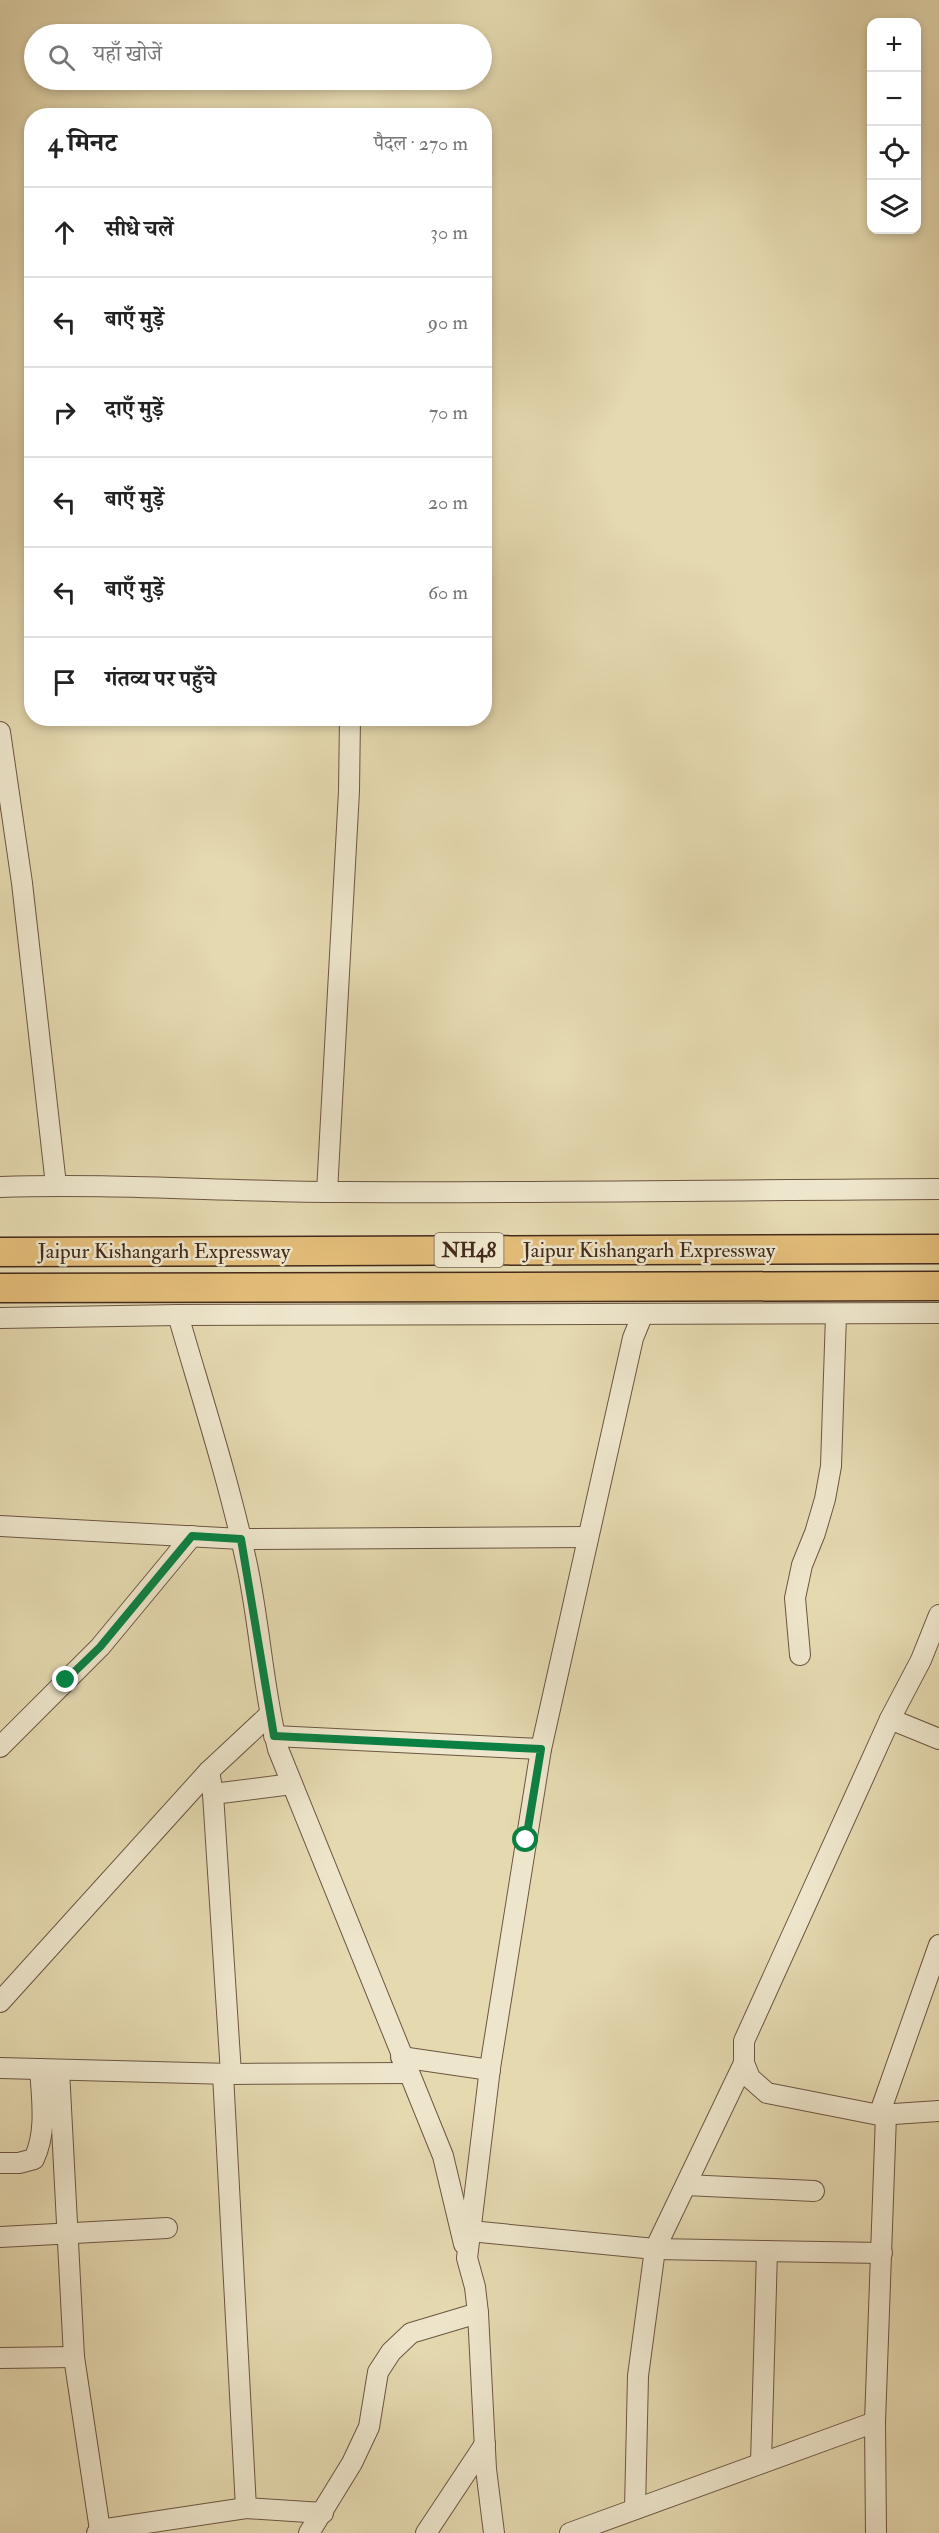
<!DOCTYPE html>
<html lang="hi">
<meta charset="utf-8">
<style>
body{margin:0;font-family:"IM FELL Double Pica","Noto Serif Devanagari",serif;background:#f6f6f6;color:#222}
.controls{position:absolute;right:18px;top:18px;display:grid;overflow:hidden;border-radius:12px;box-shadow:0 3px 9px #0003}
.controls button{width:54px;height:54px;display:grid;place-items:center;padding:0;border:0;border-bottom:2px solid #e0e0e0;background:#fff;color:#222;font:30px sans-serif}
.stop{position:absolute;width:18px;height:18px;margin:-14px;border:4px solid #0b8043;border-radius:50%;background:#fff}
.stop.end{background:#0b8043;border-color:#fff;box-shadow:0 2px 6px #0008}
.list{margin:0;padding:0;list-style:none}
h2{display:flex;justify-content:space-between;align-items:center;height:78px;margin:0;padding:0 24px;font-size:26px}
h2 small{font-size:20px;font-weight:400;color:#767676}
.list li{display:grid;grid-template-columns:39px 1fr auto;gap:18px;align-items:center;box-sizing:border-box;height:90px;padding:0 24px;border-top:2px solid #e0e0e0}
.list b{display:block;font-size:22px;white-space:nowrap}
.list em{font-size:20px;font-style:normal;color:#767676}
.icon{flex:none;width:33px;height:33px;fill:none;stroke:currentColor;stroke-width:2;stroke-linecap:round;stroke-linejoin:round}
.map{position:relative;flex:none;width:939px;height:2533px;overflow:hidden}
.search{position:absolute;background:#fff;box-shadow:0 3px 9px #0003;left:24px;top:24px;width:468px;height:66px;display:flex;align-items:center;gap:15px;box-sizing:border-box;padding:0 21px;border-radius:33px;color:#767676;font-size:22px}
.panel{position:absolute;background:#fff;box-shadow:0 3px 9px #0003;left:24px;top:108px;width:468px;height:618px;border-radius:24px}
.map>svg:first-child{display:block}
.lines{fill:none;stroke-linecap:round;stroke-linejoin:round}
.minor-casing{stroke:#6c5641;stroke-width:22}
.highway-casing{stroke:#442a1c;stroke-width:31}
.minor{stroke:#eee6cc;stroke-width:20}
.highway{stroke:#e2bc78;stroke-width:28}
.route{stroke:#0b8043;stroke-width:8}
.labels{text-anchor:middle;stroke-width:5;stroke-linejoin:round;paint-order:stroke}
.shield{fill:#eee6cc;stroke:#776251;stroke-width:1.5}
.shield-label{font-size:20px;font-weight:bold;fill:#442a1c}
.street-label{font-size:21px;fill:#442a1c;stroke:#eee6cc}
</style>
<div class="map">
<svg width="939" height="2533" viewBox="0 0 939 2533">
<rect width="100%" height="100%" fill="#e5d9b0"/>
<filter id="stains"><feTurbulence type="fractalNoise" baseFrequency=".00333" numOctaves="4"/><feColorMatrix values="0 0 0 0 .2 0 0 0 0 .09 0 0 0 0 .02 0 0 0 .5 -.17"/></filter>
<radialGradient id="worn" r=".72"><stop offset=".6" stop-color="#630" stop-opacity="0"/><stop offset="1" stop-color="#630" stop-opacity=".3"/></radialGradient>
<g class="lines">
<g class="minor-casing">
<g id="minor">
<path d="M 0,732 L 22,883 L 56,1185"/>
<path d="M 0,1187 C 115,1183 230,1192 344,1192 C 543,1193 741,1190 939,1189"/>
<path d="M 327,1192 L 349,791 L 350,718"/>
<path d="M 178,1315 C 202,1398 229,1481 247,1565 C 260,1626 263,1689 278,1749 L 443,2156 L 464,2244"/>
<path d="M 0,1318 L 178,1315 L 939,1313"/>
<path d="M 0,1526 L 241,1539 L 588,1537"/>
<path d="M 800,1655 L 795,1598 L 802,1565 L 815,1533 L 825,1499 L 831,1466 L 836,1315"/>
<path d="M 890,1719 L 921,1660 L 939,1615"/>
<path d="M 274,1736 L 541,1749"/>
<path d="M 939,1739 L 890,1719 L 744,2041 L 744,2063 L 750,2078 L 767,2093 L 879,2115 L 939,2111"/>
<path d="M 0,1747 L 100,1647 L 192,1536"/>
<path d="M 209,1771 L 213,1794 L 231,2074"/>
<path d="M 213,1794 L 292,1784"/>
<path d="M 0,2002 L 209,1771 L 269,1715"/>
<path d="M 401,2057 L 490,2070"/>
<path d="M 0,2068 L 231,2074 L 408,2073"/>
<path d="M 59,2070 L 74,2357 L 100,2530"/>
<path d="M 223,2074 L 246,2508"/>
<path d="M 879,2115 L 939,1945"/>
<path d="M 0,2163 L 19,2163 L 34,2159 C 47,2132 42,2099 40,2069"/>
<path d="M 686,2185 L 814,2191"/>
<path d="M 470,2231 L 655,2249 L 882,2253"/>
<path d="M 0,2237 L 167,2228"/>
<path d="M 0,2358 L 74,2357"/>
<path d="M 761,2463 L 767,2251"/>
<path d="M 635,2509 L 638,2376 L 655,2249 L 744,2063"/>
<path d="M 97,2533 L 100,2530 L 246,2508 L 323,2513"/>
<path d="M 309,2533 L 352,2463 L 369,2427 L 378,2372 L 391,2352 L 411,2333 L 478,2313"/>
<path d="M 426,2533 L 485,2444"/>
<path d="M 494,2533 L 486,2469 L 478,2313 L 475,2287 L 467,2258 L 490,2068 L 541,1749 L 633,1338 L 642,1316"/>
<path d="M 570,2533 L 875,2422"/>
<path d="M 876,2533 L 875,2422 L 886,2115"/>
</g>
</g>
<g class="highway-casing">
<g id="highway">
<path d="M 0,1252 L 939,1249"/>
<path d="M 0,1288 L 939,1286"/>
</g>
</g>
<use href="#minor" class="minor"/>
<use href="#highway" class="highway"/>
</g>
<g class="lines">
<path class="route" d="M 66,1680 L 100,1647 L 192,1536 L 241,1539 L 274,1736 L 541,1749 L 526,1840"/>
</g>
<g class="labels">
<rect class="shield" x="434.5" y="1233" width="69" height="34" rx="4.5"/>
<g class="shield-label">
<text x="469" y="1257">NH48</text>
</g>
<g class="street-label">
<text x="649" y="1257">Jaipur Kishangarh Expressway</text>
<text x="164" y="1258">Jaipur Kishangarh Expressway</text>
</g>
</g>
<rect width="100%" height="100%" filter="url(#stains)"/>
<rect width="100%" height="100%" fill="url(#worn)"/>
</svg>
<div class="controls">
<button>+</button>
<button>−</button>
<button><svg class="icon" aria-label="locate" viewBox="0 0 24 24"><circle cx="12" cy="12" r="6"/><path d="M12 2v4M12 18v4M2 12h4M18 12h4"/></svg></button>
<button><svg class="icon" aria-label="layers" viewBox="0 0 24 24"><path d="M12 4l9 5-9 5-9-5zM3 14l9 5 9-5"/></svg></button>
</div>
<div class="stop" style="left:526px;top:1840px"></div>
<div class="stop end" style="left:66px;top:1680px"></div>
<div class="search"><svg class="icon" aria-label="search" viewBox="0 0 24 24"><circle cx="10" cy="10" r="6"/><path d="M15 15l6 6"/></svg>यहाँ खोजें</div>
<section class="panel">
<h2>4 मिनट<small>पैदल · 270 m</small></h2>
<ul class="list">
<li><svg class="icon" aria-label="ahead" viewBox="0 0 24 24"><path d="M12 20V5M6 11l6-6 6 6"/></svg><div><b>सीधे चलें</b></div><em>30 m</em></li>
<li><svg class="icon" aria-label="left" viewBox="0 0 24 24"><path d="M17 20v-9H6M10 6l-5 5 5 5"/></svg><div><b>बाएँ मुड़ें</b></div><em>90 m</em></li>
<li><svg class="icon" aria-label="right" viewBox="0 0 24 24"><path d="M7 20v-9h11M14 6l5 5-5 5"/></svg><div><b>दाएँ मुड़ें</b></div><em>70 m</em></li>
<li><svg class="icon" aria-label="left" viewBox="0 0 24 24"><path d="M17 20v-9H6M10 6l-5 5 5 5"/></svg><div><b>बाएँ मुड़ें</b></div><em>20 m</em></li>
<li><svg class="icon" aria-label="left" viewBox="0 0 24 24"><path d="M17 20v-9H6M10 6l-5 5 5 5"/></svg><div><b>बाएँ मुड़ें</b></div><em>60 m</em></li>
<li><svg class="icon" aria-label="arrive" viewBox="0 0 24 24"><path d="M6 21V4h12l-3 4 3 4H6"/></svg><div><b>गंतव्य पर पहुँचे</b></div></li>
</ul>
</section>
</div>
